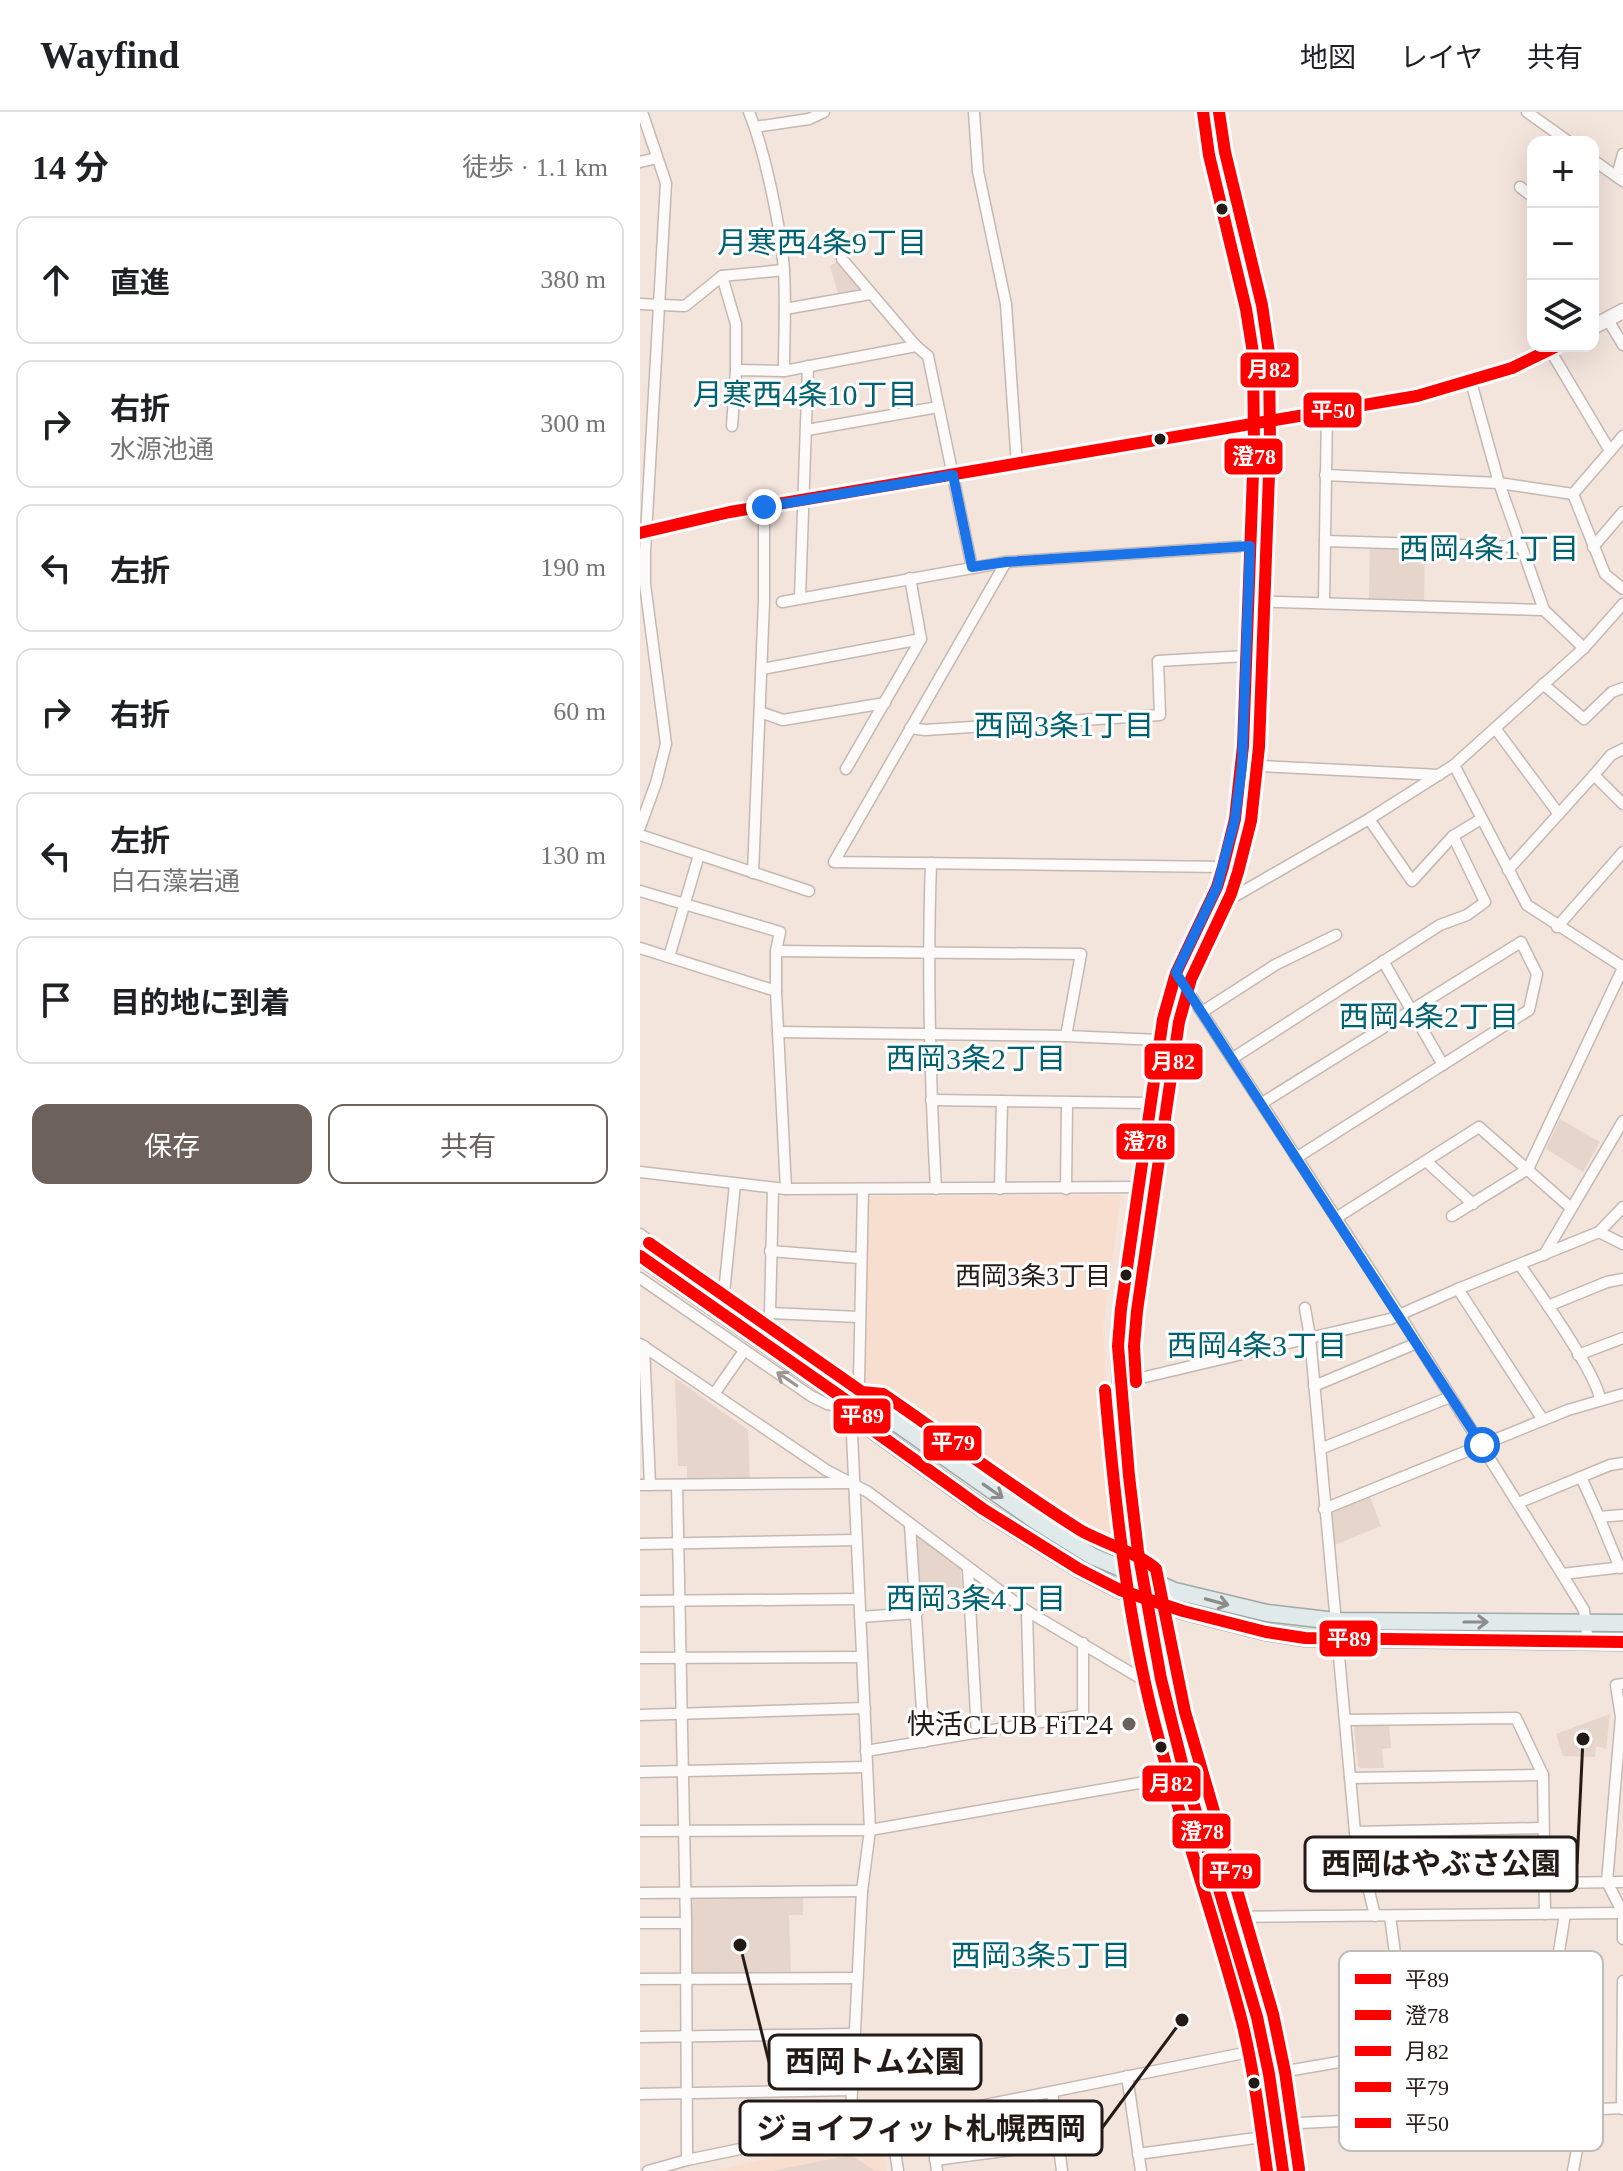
<!DOCTYPE html>
<html lang="ja">
<meta charset="utf-8">
<style>
body{margin:0;font-family:"Times New Roman","Noto Sans JP",serif;background:#f6f6f6;color:#202124}
.controls{position:absolute;right:24px;top:24px;display:grid;overflow:hidden;border-radius:16px;box-shadow:0 8px 32px #0002}
.controls button{width:72px;height:72px;display:grid;place-items:center;padding:0;border:0;border-bottom:2px solid #e0e0e0;background:#fff;color:#202124;font:40px sans-serif}
.stop{position:absolute;width:24px;height:24px;margin:-18px;border:6px solid #1a73e8;border-radius:50%;background:#fff}
.stop.end{background:#1a73e8;border-color:#fff;box-shadow:0 2px 8px #0008}
.list{margin:0;padding:0;list-style:none}
h2{display:flex;justify-content:space-between;align-items:center;height:104px;margin:0;padding:0 32px;font-size:34px}
h2 small{font-size:26px;font-weight:400;color:#757577}
.list li{display:grid;grid-template-columns:52px 1fr auto;gap:24px;align-items:center;box-sizing:border-box;height:128px;margin:0 16px 16px;padding:0 16px;border:2px solid #e0e0e0;border-radius:16px}
.list b{display:block;font-size:30px;white-space:nowrap}
.list p{margin:0;font-size:26px;white-space:nowrap;color:#757577}
.list em{font-size:26px;font-style:normal;color:#757577}
.actions{display:flex;gap:16px;padding:24px 32px}
.actions a{flex:1;padding:18px 0;border:2px solid #6d615b;border-radius:16px;text-align:center;font-size:28px;color:#6d615b}
.actions .main{background:#6d615b;color:#fff}
.icon{flex:none;width:44px;height:44px;fill:none;stroke:currentColor;stroke-width:2;stroke-linecap:round;stroke-linejoin:round}
.map{position:relative;flex:none;width:983px;height:2059px;overflow:hidden}
header{display:flex;align-items:center;gap:48px;box-sizing:border-box;height:112px;padding:0 40px;background:#fff;border-bottom:2px solid #e0e0e0}
header strong{font-size:38px}
nav{display:flex;gap:44px;margin-inline-start:auto;font-size:28px}
main{display:flex}
aside{flex:1;background:#fff}
.map>svg:first-child{display:block}
.built{fill:#f8decf}
.green{fill:#e6d5cb}
.lines{fill:none;stroke-linecap:round;stroke-linejoin:round}
.street-casing{stroke:#c4b9b2;stroke-width:13}
.secondary-casing{stroke:#c4b9b2;stroke-width:17}
.primary-casing{stroke:#9ea9a8;stroke-width:19}
.street{stroke:#fdfbfa;stroke-width:10}
.secondary{stroke:#fdfbfa;stroke-width:14}
.primary{stroke:#e1eaea;stroke-width:16}
.bus-1-casing{stroke:#fff;stroke-width:18}
.bus-2-casing{stroke:#fff;stroke-width:18}
.bus-3-casing{stroke:#fff;stroke-width:18}
.bus-4-casing{stroke:#fff;stroke-width:18}
.bus-5-casing{stroke:#fff;stroke-width:18}
.bus-1{stroke:#f00;stroke-width:12}
.bus-2{stroke:#f00;stroke-width:12}
.bus-3{stroke:#f00;stroke-width:12}
.bus-4{stroke:#f00;stroke-width:12}
.bus-5{stroke:#f00;stroke-width:12}
.oneway{stroke:#9c9693}
.oneway2{stroke:#8c8d8b}
.route{stroke:#1a73e8;stroke-width:10}
.bus-dot{fill:#251b16;stroke:#fff;stroke-width:3}
.poi-dot{fill:#6d615b;stroke:#fff;stroke-width:3}
.labels{text-anchor:middle;stroke-width:6;stroke-linejoin:round;paint-order:stroke}
.bus-label{font-size:26px;fill:#251b16;stroke:#fff;text-anchor:end}
.poi-label{font-size:28px;fill:#251b16;stroke:#fff;text-anchor:end}
.neighbourhood-label{font-size:30px;fill:#006171;stroke:#fff}
.key{fill:#fff;stroke:#bebbb9;stroke-width:2}
.key-label{font-size:22px;fill:#251b16}
.leader{fill:none;stroke:#251b16;stroke-width:3}
.callout-dot{fill:#251b16;stroke:#fff;stroke-width:3}
.callout{fill:#fff;stroke:#251b16;stroke-width:3}
.callout-label{font-size:30px;text-anchor:middle;font-weight:bold;fill:#251b16}
.line-badge{stroke:#fff;stroke-width:3}
.badge-label{font-size:22px;text-anchor:middle;font-weight:bold;fill:#fff}
</style>
<header>
<strong>Wayfind</strong>
<nav><a>地図</a><a>レイヤ</a><a>共有</a></nav>
</header>
<main>
<aside>
<h2>14 分<small>徒歩 · 1.1 km</small></h2>
<ul class="list">
<li><svg class="icon" aria-label="ahead" viewBox="0 0 24 24"><path d="M12 20V5M6 11l6-6 6 6"/></svg><div><b>直進</b></div><em>380 m</em></li>
<li><svg class="icon" aria-label="right" viewBox="0 0 24 24"><path d="M7 20v-9h11M14 6l5 5-5 5"/></svg><div><b>右折</b><p>水源池通</p></div><em>300 m</em></li>
<li><svg class="icon" aria-label="left" viewBox="0 0 24 24"><path d="M17 20v-9H6M10 6l-5 5 5 5"/></svg><div><b>左折</b></div><em>190 m</em></li>
<li><svg class="icon" aria-label="right" viewBox="0 0 24 24"><path d="M7 20v-9h11M14 6l5 5-5 5"/></svg><div><b>右折</b></div><em>60 m</em></li>
<li><svg class="icon" aria-label="left" viewBox="0 0 24 24"><path d="M17 20v-9H6M10 6l-5 5 5 5"/></svg><div><b>左折</b><p>白石藻岩通</p></div><em>130 m</em></li>
<li><svg class="icon" aria-label="arrive" viewBox="0 0 24 24"><path d="M6 21V4h12l-3 4 3 4H6"/></svg><div><b>目的地に到着</b></div></li>
</ul>
<div class="actions"><a class="main">保存</a><a>共有</a></div>
</aside>
<div class="map">
<svg width="983" height="2059" viewBox="0 0 983 2059">
<rect width="100%" height="100%" fill="#f3e4dc"/>
<g class="built">
<path d="M 481,1083 L 463,1215 L 466,1277 L 474,1338 L 474,1422 L 454,1427 L 417,1406 L 233,1278 L 225,1270 L 224,1203 L 229,1084 Z"/>
<path d="M 239,2022 L 246,2059 L 73,2059 Z"/>
</g>
<g class="green">
<path d="M 198,149 L 220,178 L 220,180 L 199,184 L 190,154 Z"/>
<path d="M 730,436 L 785,437 L 784,488 L 729,487 Z"/>
<path d="M 920,1007 L 960,1030 L 943,1060 L 906,1037 Z"/>
<path d="M 35,1266 L 108,1318 L 110,1366 L 47,1366 L 47,1354 L 38,1354 Z"/>
<path d="M 730,1385 L 741,1414 L 695,1433 L 692,1404 L 694,1399 Z"/>
<path d="M 274,1420 L 320,1454 L 322,1477 L 281,1480 Z"/>
<path d="M 970,1602 L 966,1637 L 956,1634 L 955,1645 L 923,1644 L 916,1622 Z"/>
<path d="M 749,1612 L 751,1636 L 742,1637 L 744,1656 L 721,1656 L 718,1654 L 714,1616 L 716,1613 Z"/>
<path d="M 163,1784 L 163,1803 L 149,1803 L 151,1863 L 50,1863 L 49,1785 Z"/>
<path d="M 211,2043 L 235,2059 L 132,2059 Z"/>
</g>
<g class="lines">
<g class="street-casing">
<g id="street">
<path d="M 109,0 C 125,39 141,116 144,159 C 146,192 144,226 144,259"/>
<path d="M 334,0 L 338,59 L 366,192 L 377,353"/>
<path d="M 887,0 L 929,30"/>
<path d="M 115,15 L 169,7 L 184,0"/>
<path d="M 953,48 L 983,69"/>
<path d="M 0,50 L 17,46"/>
<path d="M 977,64 L 983,42"/>
<path d="M 880,75 L 893,85"/>
<path d="M 202,147 L 276,234"/>
<path d="M 82,164 L 96,212 L 96,258"/>
<path d="M 0,192 L 45,194 L 82,164 L 144,158"/>
<path d="M 145,197 L 230,182"/>
<path d="M 968,208 L 983,233"/>
<path d="M 910,238 L 970,339"/>
<path d="M 831,270 L 859,371 L 904,498 L 944,536"/>
<path d="M 92,314 L 96,258 L 144,259 L 276,234 L 288,244 L 332,455"/>
<path d="M 167,318 L 298,295"/>
<path d="M 685,363 L 859,371 L 933,382 L 983,324"/>
<path d="M 933,382 L 965,462 L 983,477"/>
<path d="M 685,429 L 881,435"/>
<path d="M 953,435 L 983,400"/>
<path d="M 366,450 L 194,750 L 583,755"/>
<path d="M 160,486 L 168,254"/>
<path d="M 609,489 L 904,498"/>
<path d="M 142,490 L 366,450 L 610,434"/>
<path d="M 684,491 L 687,299"/>
<path d="M 122,557 L 281,527"/>
<path d="M 903,572 L 944,607 L 972,580 L 983,576"/>
<path d="M 120,600 L 143,608 L 245,591"/>
<path d="M 270,616 L 285,618 L 520,603 L 518,549 L 606,544"/>
<path d="M 855,616 L 918,701"/>
<path d="M 602,653 L 799,663"/>
<path d="M 814,653 L 887,793 L 983,855"/>
<path d="M 206,657 L 281,527 L 270,466"/>
<path d="M 954,663 L 971,643 L 983,637"/>
<path d="M 729,707 L 772,769 L 813,724 L 841,707"/>
<path d="M 0,715 L 16,671 L 26,632 L 5,472 L 5,440 L 26,71 L 2,0"/>
<path d="M 0,723 L 169,779"/>
<path d="M 291,751 C 287,860 290,968 296,1077"/>
<path d="M 868,758 L 954,663 L 983,692"/>
<path d="M 113,761 L 124,489 L 124,395"/>
<path d="M 577,775 L 591,783 L 597,783 L 729,707 L 814,653 L 944,536 L 983,492"/>
<path d="M 0,779 L 140,820 L 136,839 L 136,879 L 0,836"/>
<path d="M 917,815 L 983,740"/>
<path d="M 136,839 L 441,842 L 426,924"/>
<path d="M 29,845 L 59,743"/>
<path d="M 743,849 L 803,953"/>
<path d="M 536,861 L 759,1202 L 922,1462 L 944,1498 L 948,1530"/>
<path d="M 136,879 L 146,1077"/>
<path d="M 562,900 L 635,853 L 696,823"/>
<path d="M 138,920 L 426,924 L 519,928"/>
<path d="M 593,946 L 800,813 L 827,803 L 845,790 L 813,724"/>
<path d="M 291,988 L 510,991"/>
<path d="M 622,991 L 881,830 L 897,862 L 889,898 L 656,1046"/>
<path d="M 786,1049 L 833,1092"/>
<path d="M 0,1060 L 146,1077 L 498,1075"/>
<path d="M 360,1077 L 362,989"/>
<path d="M 426,1077 L 427,991"/>
<path d="M 812,1104 L 888,1057 L 983,856"/>
<path d="M 696,1106 L 839,1015 L 931,1096"/>
<path d="M 959,1120 L 983,1132"/>
<path d="M 0,1122 L 204,1267 L 216,1294"/>
<path d="M 130,1139 L 219,1146"/>
<path d="M 904,1143 L 983,1009"/>
<path d="M 880,1153 C 898,1179 956,1260 960,1287"/>
<path d="M 0,1166 L 171,1284 L 187,1292 L 215,1296"/>
<path d="M 818,1177 L 903,1308"/>
<path d="M 84,1181 L 95,1072"/>
<path d="M 908,1194 L 967,1170 L 983,1167"/>
<path d="M 665,1196 L 670,1225 L 715,1720 L 735,1804"/>
<path d="M 130,1201 L 219,1205"/>
<path d="M 126,1211 L 130,1201 L 133,1076"/>
<path d="M 0,1232 L 186,1358 L 228,1380 L 387,1499 L 500,1566 L 521,1567"/>
<path d="M 4,1234 L 10,1373"/>
<path d="M 938,1243 L 983,1226"/>
<path d="M 480,1271 L 750,1207 L 818,1177 L 959,1120 L 983,1095"/>
<path d="M 674,1274 L 777,1231"/>
<path d="M 74,1282 L 104,1239"/>
<path d="M 680,1337 L 810,1285"/>
<path d="M 941,1365 L 959,1405 L 983,1403"/>
<path d="M 0,1373 L 210,1371"/>
<path d="M 37,1373 L 46,1811 L 47,2048"/>
<path d="M 878,1391 L 970,1353 L 983,1351"/>
<path d="M 684,1397 L 928,1298 L 983,1282"/>
<path d="M 959,1405 L 980,1456"/>
<path d="M 270,1412 L 284,1630"/>
<path d="M 0,1432 L 216,1428"/>
<path d="M 328,1457 L 337,1621"/>
<path d="M 922,1462 L 983,1455"/>
<path d="M 0,1489 L 219,1487"/>
<path d="M 387,1499 L 390,1612"/>
<path d="M 220,1505 L 277,1501"/>
<path d="M 0,1546 L 222,1545"/>
<path d="M 983,1572 L 976,1573 L 981,1605 L 967,1770 L 983,1801 L 983,1827"/>
<path d="M 0,1603 L 225,1596"/>
<path d="M 705,1608 L 876,1606 L 903,1663 L 905,1802"/>
<path d="M 226,1639 L 443,1603 L 443,1531"/>
<path d="M 0,1660 L 226,1655"/>
<path d="M 710,1666 L 903,1663"/>
<path d="M 0,1719 L 230,1718 L 545,1663"/>
<path d="M 715,1720 L 903,1716"/>
<path d="M 728,1773 L 983,1770"/>
<path d="M 0,1781 L 222,1779"/>
<path d="M 750,1804 L 777,2006"/>
<path d="M 588,1805 L 983,1801"/>
<path d="M 0,1811 L 46,1811"/>
<path d="M 0,1867 L 217,1866"/>
<path d="M 758,1870 L 915,1866"/>
<path d="M 0,1925 L 214,1922"/>
<path d="M 629,1962 L 763,1939 L 767,1936 L 904,1934"/>
<path d="M 487,1964 L 501,2059"/>
<path d="M 412,1980 L 422,2059"/>
<path d="M 0,1982 L 212,1978"/>
<path d="M 982,1997 L 983,1869"/>
<path d="M 897,2000 L 904,1934 L 925,1802"/>
<path d="M 290,2004 L 297,2059"/>
<path d="M 251,2012 L 258,2059"/>
<path d="M 637,2012 L 983,1996"/>
<path d="M 210,2018 L 222,1779 L 230,1718 L 212,1322 L 219,1269 L 223,1077"/>
<path d="M 498,2042 L 638,2023"/>
<path d="M 295,2048 L 418,2032"/>
<path d="M 8,2059 L 47,2048 L 173,2022 L 251,2012 L 624,1937"/>
<path d="M 933,2059 L 944,1999"/>
</g>
</g>
<g class="secondary-casing">
<g id="secondary">
<path d="M 563,0 L 569,43 L 606,197 L 613,241 L 614,334 L 603,634 L 595,707 L 583,755 L 577,775 L 536,861 L 523,907 L 481,1197 L 478,1234 L 480,1271 L 489,1364 L 498,1439 L 521,1567 L 545,1663 L 617,1905 L 629,1962 L 643,2059"/>
<path d="M 953,215 L 983,199"/>
<path d="M 0,421 L 90,400 L 777,284 L 872,256 L 917,234"/>
</g>
</g>
<g class="primary-casing">
<g id="primary">
<path d="M 0,1144 L 217,1296 L 230,1316 L 343,1397 L 439,1457 L 480,1478 L 543,1499 L 626,1520 L 665,1526 L 983,1530"/>
<path d="M 217,1296 L 235,1296 L 396,1409 L 452,1444 L 535,1479 L 627,1501 L 696,1509 L 983,1511"/>
</g>
</g>
<use href="#street" class="street"/>
<use href="#secondary" class="secondary"/>
<use href="#primary" class="primary"/>
<g class="bus-1-casing">
<path id="bus-1" d="M 0,1144 L 217,1296 L 230,1316 L 343,1397 L 439,1457 L 480,1478 L 543,1499 L 626,1520 L 665,1526 L 983,1530"/>
</g>
<g class="bus-2-casing">
<path id="bus-2" d="M 563,0 L 569,43 L 606,197 L 613,241 L 614,334 L 603,634 L 595,707 L 583,755 L 577,775 L 536,861 L 523,907 L 481,1197 L 478,1234 L 489,1364 L 498,1439 L 521,1567 L 545,1663 L 617,1905 L 629,1962 L 643,2059"/>
</g>
<g class="bus-3-casing">
<g id="bus-3">
<path d="M 496,1270 L 494,1234 L 497,1199 L 539,910 L 551,867 L 591,782 L 598,760 L 611,709 L 619,635 L 630,335 L 629,241 L 622,193 L 585,40 L 579,0"/>
<path d="M 465,1278 C 475,1391 487,1504 515,1613 C 541,1713 576,1810 602,1910 C 614,1959 620,2009 627,2059"/>
</g>
</g>
<g class="bus-4-casing">
<path id="bus-4" d="M 9,1131 L 222,1280 L 243,1282 C 309,1327 373,1376 440,1418 C 461,1430 502,1443 516,1457 L 545,1600 L 633,1902 L 645,1960 L 659,2057"/>
</g>
<g class="bus-5-casing">
<path id="bus-5" d="M 0,421 L 90,400 L 777,284 L 872,256 L 917,234"/>
</g>
<use href="#bus-1" class="bus-1"/>
<use href="#bus-2" class="bus-2"/>
<use href="#bus-3" class="bus-3"/>
<use href="#bus-4" class="bus-4"/>
<use href="#bus-5" class="bus-5"/>
</g>
<defs><path id="oneway-shaft" d="M-6 0H5M1.5-3L5.5 0L1.5 3" fill="none" stroke-width="1.6" stroke-linecap="round" stroke-linejoin="round" transform="scale(2)"/></defs>
<use class="oneway" href="#oneway-shaft" transform="translate(147 1267) rotate(-146)"/>
<g class="oneway2">
<use href="#oneway-shaft" transform="translate(353 1379) rotate(35)"/>
<use href="#oneway-shaft" transform="translate(577 1490) rotate(15)"/>
<use href="#oneway-shaft" transform="translate(836 1510)"/>
</g>
<g class="lines">
<path class="route" d="M 124,395 L 313,363 L 332,455 L 366,450 L 610,434 L 602,653 L 595,707 L 577,775 L 536,861 L 842,1333"/>
</g>
<g class="bus-dot">
<circle cx="582" cy="97" r="7"/>
<circle cx="520" cy="327" r="7"/>
<circle cx="486" cy="1163" r="7"/>
<circle cx="521" cy="1635" r="7"/>
<circle cx="614" cy="1971" r="7"/>
</g>
<circle class="poi-dot" cx="489" cy="1612" r="8"/>
<g class="labels">
<g class="bus-label">
<text x="471" y="1173">西岡3条3丁目</text>
</g>
<g class="poi-label">
<text x="473" y="1622">快活CLUB FiT24</text>
</g>
<g class="neighbourhood-label">
<text x="182" y="141">月寒西4条9丁目</text>
<text x="165" y="293">月寒西4条10丁目</text>
<text x="849" y="447">西岡4条1丁目</text>
<text x="424" y="624">西岡3条1丁目</text>
<text x="789" y="915">西岡4条2丁目</text>
<text x="336" y="957">西岡3条2丁目</text>
<text x="617" y="1244">西岡4条3丁目</text>
<text x="336" y="1497">西岡3条4丁目</text>
<text x="401" y="1854">西岡3条5丁目</text>
</g>
</g>
<rect x="699" y="1839" width="264" height="200" rx="12" class="key"/>
<rect x="715" y="1862" width="36" height="10" fill="#f00"/>
<rect x="715" y="1898" width="36" height="10" fill="#f00"/>
<rect x="715" y="1934" width="36" height="10" fill="#f00"/>
<rect x="715" y="1970" width="36" height="10" fill="#f00"/>
<rect x="715" y="2006" width="36" height="10" fill="#f00"/>
<g class="key-label">
<text x="765" y="1875">平89</text>
<text x="765" y="1911">澄78</text>
<text x="765" y="1947">月82</text>
<text x="765" y="1983">平79</text>
<text x="765" y="2019">平50</text>
</g>
<path class="leader" d="M943 1627L937 1752M100 1833L129 1950M542 1908L462 2016"/>
<g class="callout-dot">
<circle cx="943" cy="1627" r="8"/>
<circle cx="100" cy="1833" r="8"/>
<circle cx="542" cy="1908" r="8"/>
</g>
<g class="callout">
<rect x="665" y="1725" width="272" height="54" rx="8"/>
<rect x="129" y="1923" width="212" height="54" rx="8"/>
<rect x="100" y="1989" width="362" height="54" rx="8"/>
</g>
<g class="callout-label">
<text x="801" y="1762">西岡はやぶさ公園</text>
<text x="235" y="1960">西岡トム公園</text>
<text x="281" y="2027">ジョイフィット札幌西岡</text>
</g>
<g class="line-badge">
<rect x="599" y="239" width="61" height="38" rx="8" fill="#f00"/>
<rect x="662" y="279" width="61" height="38" rx="8" fill="#f00"/>
<rect x="583" y="325" width="61" height="39" rx="8" fill="#f00"/>
<rect x="503" y="930" width="61" height="39" rx="8" fill="#f00"/>
<rect x="475" y="1010" width="61" height="39" rx="8" fill="#f00"/>
<rect x="192" y="1285" width="60" height="38" rx="8" fill="#f00"/>
<rect x="282" y="1312" width="61" height="38" rx="8" fill="#f00"/>
<rect x="678" y="1507" width="61" height="39" rx="8" fill="#f00"/>
<rect x="501" y="1652" width="61" height="39" rx="8" fill="#f00"/>
<rect x="531" y="1700" width="61" height="38" rx="8" fill="#f00"/>
<rect x="561" y="1740" width="61" height="38" rx="8" fill="#f00"/>
</g>
<g class="badge-label">
<text x="629" y="265">月82</text>
<text x="693" y="306">平50</text>
<text x="614" y="352">澄78</text>
<text x="533" y="957">月82</text>
<text x="505" y="1037">澄78</text>
<text x="222" y="1311">平89</text>
<text x="313" y="1338">平79</text>
<text x="709" y="1534">平89</text>
<text x="531" y="1679">月82</text>
<text x="562" y="1727">澄78</text>
<text x="591" y="1767">平79</text>
</g>
</svg>
<div class="controls">
<button>+</button>
<button>−</button>
<button><svg class="icon" aria-label="layers" viewBox="0 0 24 24"><path d="M12 4l9 5-9 5-9-5zM3 14l9 5 9-5"/></svg></button>
</div>
<div class="stop" style="left:842px;top:1333px"></div>
<div class="stop end" style="left:124px;top:395px"></div>
</div>
</main>
